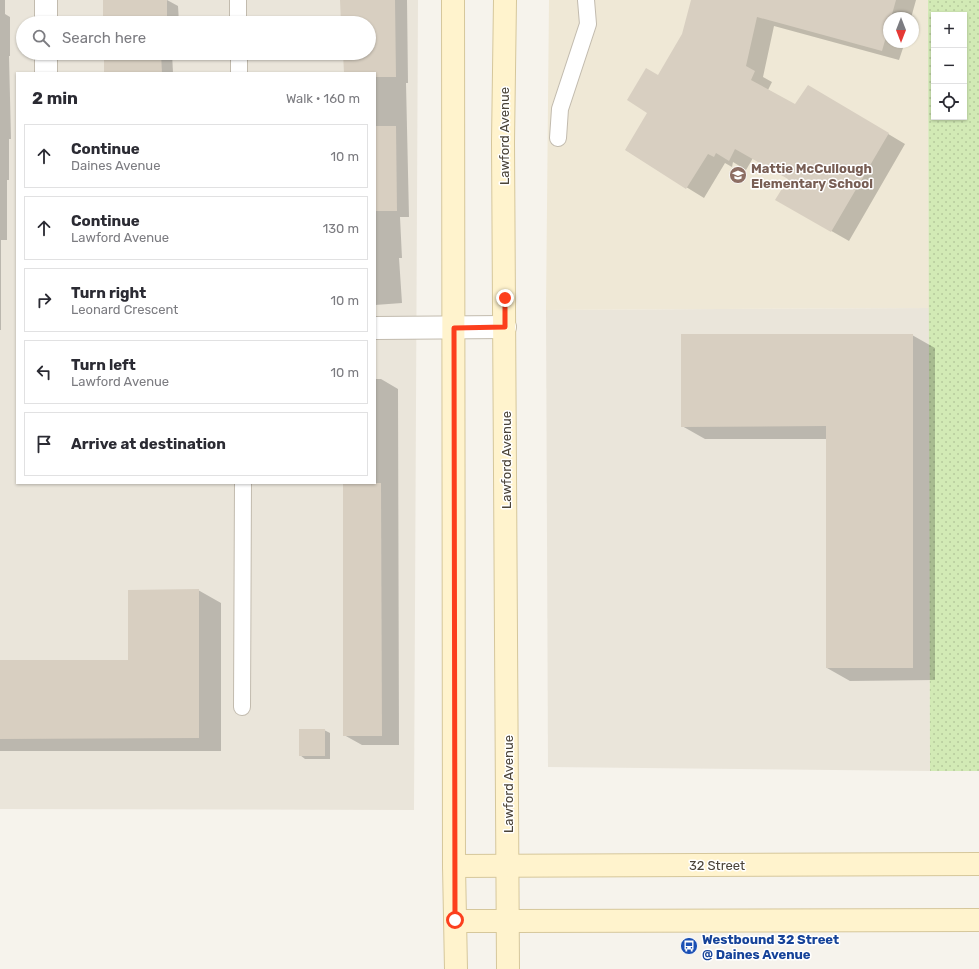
<!DOCTYPE html>
<meta charset="utf-8">
<style>
body{margin:0;font-family:Rubik,sans-serif;background:#f2f2f3;color:#2b2b33}
.controls{position:absolute;right:12px;top:12px;display:grid;overflow:hidden;border-radius:0px;box-shadow:0 1px 3px #0004}
.controls button{width:36px;height:36px;display:grid;place-items:center;padding:0;border:0;border-bottom:1px solid #e1e1e2;background:#fff;color:#2b2b33;font:20px sans-serif}
.compass{position:absolute;left:883px;top:12px;width:36px;height:36px;border-radius:50%;background:#fff;box-shadow:0 1px 3px #0004;rotate:180deg}
.stop{position:absolute;width:12px;height:12px;margin:-9px;border:3px solid #fc3f1d;border-radius:50%;background:#fff}
.stop.end{background:#fc3f1d;border-color:#fff;box-shadow:0 1px 4px #0008}
.list{margin:0;padding:0;list-style:none}
h2{display:flex;justify-content:space-between;align-items:center;height:52px;margin:0;padding:0 16px;font-size:17px}
h2 small{font-size:13px;font-weight:400;color:#7c7c81}
.list li{display:grid;grid-template-columns:26px 1fr auto;gap:12px;align-items:center;box-sizing:border-box;height:64px;margin:0 8px 8px;padding:0 8px;border:1px solid #e1e1e2;border-radius:0px}
.list b{display:block;font-size:15px;white-space:nowrap}
.list p{margin:0;font-size:13px;white-space:nowrap;color:#7c7c81}
.list em{font-size:13px;font-style:normal;color:#7c7c81}
.icon{flex:none;width:22px;height:22px;fill:none;stroke:currentColor;stroke-width:2;stroke-linecap:round;stroke-linejoin:round}
.map{position:relative;flex:none;width:979px;height:969px;overflow:hidden}
.search{position:absolute;background:#fff;box-shadow:0 1px 3px #0004;left:16px;top:16px;width:360px;height:44px;display:flex;align-items:center;gap:10px;box-sizing:border-box;padding:0 14px;border-radius:22px;color:#7c7c81;font-size:15px}
.panel{position:absolute;background:#fff;box-shadow:0 1px 3px #0004;left:16px;top:72px;width:360px;height:412px;border-radius:0px}
.map>svg:first-child{display:block}
.residential{fill:#eae5da;fill-rule:evenodd}
.education{fill:#efe8d6;fill-rule:evenodd}
.park{fill:url(#park-dots);fill-rule:evenodd}
.shadow{fill:#0003}
.building{fill:#d8cfc1}
.lines{fill:none;stroke-linecap:round;stroke-linejoin:round}
.lane-casing{stroke:#c2bbae;stroke-width:18}
.street-casing{stroke:#c2bbae;stroke-width:24}
.secondary-casing{stroke:#d6c79b;stroke-width:24}
.lane{stroke:#fff;stroke-width:16}
.street{stroke:#fff;stroke-width:22}
.secondary{stroke:#fff3cd;stroke-width:22}
.route{stroke:#fc3f1d;stroke-width:5}
.labels{text-anchor:middle;stroke-width:3;stroke-linejoin:round;paint-order:stroke}
.street-label{font-size:13px;fill:#4b4439;stroke:#fff}
.education-label{font-size:13px;font-weight:bold;fill:#785e54;stroke:#fff;text-anchor:start}
.transit-label{font-size:13px;font-weight:bold;fill:#164399;stroke:#fff;text-anchor:start}
</style>
<div class="map">
<svg width="979" height="969" viewBox="0 0 979 969">
<defs>
<pattern id="park-dots" width="8" height="8" patternUnits="userSpaceOnUse"><rect width="8" height="8" fill="#d2eab5"/><path d="M2 2h.1M6 6h.1" fill="none" stroke="#b6ca9c" stroke-width="1.8" stroke-linecap="round"/></pattern>
</defs>
<rect width="100%" height="100%" fill="#f6f3ec"/>
<g class="residential">
<path d="M 0,0 L 418,0 L 414,810 L 0,809 ZM 23,23 L 369,23 L 369,53 L 23,53 ZM 17,73 L 375,73 L 375,483 L 17,483 Z"/>
<path d="M 929,308 L 930,771 L 548,767 L 546,310 Z"/>
</g>
<path class="education" d="M 549,0 L 928,0 L 929,308 L 546,310 ZM 889,18 L 913,18 L 913,42 L 889,42 Z"/>
<path class="park" d="M 928,0 L 979,0 L 979,771 L 930,771 ZM 934,15 L 964,15 L 964,117 L 934,117 Z"/>
<g class="shadow">
<path d="M 0,0 L 5,0 L 5,14 L 10,17 L 10,56 L 9,56 L 11,139 L 9,139 L 9,180 L 7,180 L 7,240 L 1,240 L 1,330 L 0,330 Z"/>
<path d="M 104,0 L 167,0 L 178,6 L 179,23 L 104,23 Z"/>
<path d="M 341,0 L 407,0 L 408,83 L 406,83 L 409,217 L 400,217 L 402,258 L 399,258 L 402,303 L 375,305 L 375,73 L 345,73 L 344,53 L 369,53 L 369,23 L 342,23 Z"/>
<path d="M 692,0 L 916,0 L 911,18 L 889,18 L 889,42 L 905,42 L 899,60 L 774,26 L 763,77 L 772,82 L 768,90 L 796,106 L 808,86 L 905,144 L 849,241 L 777,200 L 789,179 L 753,158 L 746,170 L 733,162 L 732,167 L 725,163 L 704,198 L 626,150 L 648,113 L 658,77 L 683,35 Z"/>
<path d="M 105,53 L 172,53 L 173,73 L 105,73 Z"/>
<path d="M 912,335 L 935,348 L 935,680 L 850,681 L 827,668 L 827,439 L 705,439 L 682,426 Z"/>
<path d="M 375,379 L 381,379 L 398,389 L 399,745 L 362,745 L 344,735 L 344,483 L 375,483 Z"/>
<path d="M 198,590 L 221,603 L 221,751 L 0,751 L 0,661 L 129,661 Z"/>
<path d="M 324,730 L 330,733 L 330,759 L 305,759 L 300,755 Z"/>
</g>
<g class="building">
<rect x="103" y="0" width="64" height="23"/>
<path d="M 340,0 L 395,0 L 396,77 L 375,77 L 375,73 L 344,73 L 343,53 L 369,53 L 369,23 L 341,23 Z"/>
<path d="M 691,0 L 896,0 L 891,18 L 889,18 L 889,26 L 882,51 L 757,17 L 746,66 L 755,71 L 751,80 L 795,104 L 808,85 L 889,133 L 831,232 L 775,200 L 788,179 L 735,149 L 729,161 L 716,153 L 714,157 L 708,154 L 686,189 L 625,150 L 647,113 L 627,100 L 646,68 L 658,75 L 682,34 Z"/>
<path d="M 104,53 L 161,53 L 162,73 L 104,73 Z"/>
<path d="M 375,126 L 396,126 L 397,211 L 375,211 Z"/>
<path d="M 681,334 L 913,334 L 913,668 L 826,668 L 826,426 L 681,427 Z"/>
<path d="M 343,483 L 381,483 L 382,736 L 343,736 Z"/>
<path d="M 199,589 L 199,738 L 0,739 L 0,660 L 128,660 L 128,590 Z"/>
<rect x="299" y="729" width="26" height="27"/>
</g>
<g class="lines">
<g class="lane-casing">
<g id="lane">
<path d="M 238,0 L 238,23"/>
<path d="M 239,53 L 239,73"/>
<path d="M 558,138 L 560,109 L 588,24 L 586,0"/>
<path d="M 242,707 L 243,483"/>
</g>
</g>
<g class="street-casing">
<g id="street">
<path d="M 46,0 L 46,23"/>
<path d="M 46,53 L 46,73"/>
<path d="M 375,328 L 505,327"/>
</g>
</g>
<g class="secondary-casing">
<g id="secondary">
<path d="M 453,0 L 454,866 L 456,969"/>
<path d="M 505,0 L 503,142 L 508,969"/>
<path d="M 454,866 L 979,864"/>
<path d="M 455,921 L 979,920"/>
</g>
</g>
<use href="#lane" class="lane"/>
<use href="#street" class="street"/>
<use href="#secondary" class="secondary"/>
</g>
<g class="lines">
<path class="route" d="M 455,920 L 454,328 L 505,327 L 505,298"/>
</g>
<defs>
<g id="school-disc" transform="scale(0.9)"><circle r="9.5" fill="#8d6e63" stroke="#fff"/><path d="M0-5L7-2L0 1L-7-2ZM-4 1L0 2.5L4 1V4Q0 6-4 4Z" fill="#fff"/></g>
<g id="bus-disc" transform="scale(0.9)"><circle r="9.5" fill="#1a4fb4" stroke="#fff"/><path d="M-5-6H5V4H4V6H2V4H-2V6H-4V4H-5ZM-3.5-4V0h7V-4ZM-3.5 1.2v1.5H-2V1.2ZM2 1.2v1.5H3.5V1.2Z" fill="#fff"/></g>
</defs>
<g fill-rule="evenodd">
<use href="#school-disc" x="738" y="175"/>
<use href="#bus-disc" x="689" y="946"/>
</g>
<g class="labels">
<g class="street-label">
<text transform="translate(504 136) rotate(-90)" y="5">Lawford Avenue</text>
<text transform="translate(506 460) rotate(-90)" y="5">Lawford Avenue</text>
<text transform="translate(508 784) rotate(-90)" y="5">Lawford Avenue</text>
<text x="717" y="870">32 Street</text>
</g>
<g class="education-label">
<text x="751" y="173">Mattie McCullough<tspan x="751" dy="15">Elementary School</tspan></text>
</g>
<g class="transit-label">
<text x="702" y="944">Westbound 32 Street<tspan x="702" dy="15">@ Daines Avenue</tspan></text>
</g>
</g>
</svg>
<div class="controls">
<button>+</button>
<button>−</button>
<button><svg class="icon" aria-label="locate" viewBox="0 0 24 24"><circle cx="12" cy="12" r="6"/><path d="M12 2v4M12 18v4M2 12h4M18 12h4"/></svg></button>
</div>
<svg class="compass" viewBox="-18 -18 36 36"><path d="M0-13l5 13h-10z" fill="#e53935"/><path d="M0 13l5-13h-10z" fill="#7c7c81"/></svg>
<div class="stop" style="left:455px;top:920px"></div>
<div class="stop end" style="left:505px;top:298px"></div>
<div class="search"><svg class="icon" aria-label="search" viewBox="0 0 24 24"><circle cx="10" cy="10" r="6"/><path d="M15 15l6 6"/></svg>Search here</div>
<section class="panel">
<h2>2 min<small>Walk · 160 m</small></h2>
<ul class="list">
<li><svg class="icon" aria-label="ahead" viewBox="0 0 24 24"><path d="M12 20V5M6 11l6-6 6 6"/></svg><div><b>Continue</b><p>Daines Avenue</p></div><em>10 m</em></li>
<li><svg class="icon" aria-label="ahead" viewBox="0 0 24 24"><path d="M12 20V5M6 11l6-6 6 6"/></svg><div><b>Continue</b><p>Lawford Avenue</p></div><em>130 m</em></li>
<li><svg class="icon" aria-label="right" viewBox="0 0 24 24"><path d="M7 20v-9h11M14 6l5 5-5 5"/></svg><div><b>Turn right</b><p>Leonard Crescent</p></div><em>10 m</em></li>
<li><svg class="icon" aria-label="left" viewBox="0 0 24 24"><path d="M17 20v-9H6M10 6l-5 5 5 5"/></svg><div><b>Turn left</b><p>Lawford Avenue</p></div><em>10 m</em></li>
<li><svg class="icon" aria-label="arrive" viewBox="0 0 24 24"><path d="M6 21V4h12l-3 4 3 4H6"/></svg><div><b>Arrive at destination</b></div></li>
</ul>
</section>
</div>
